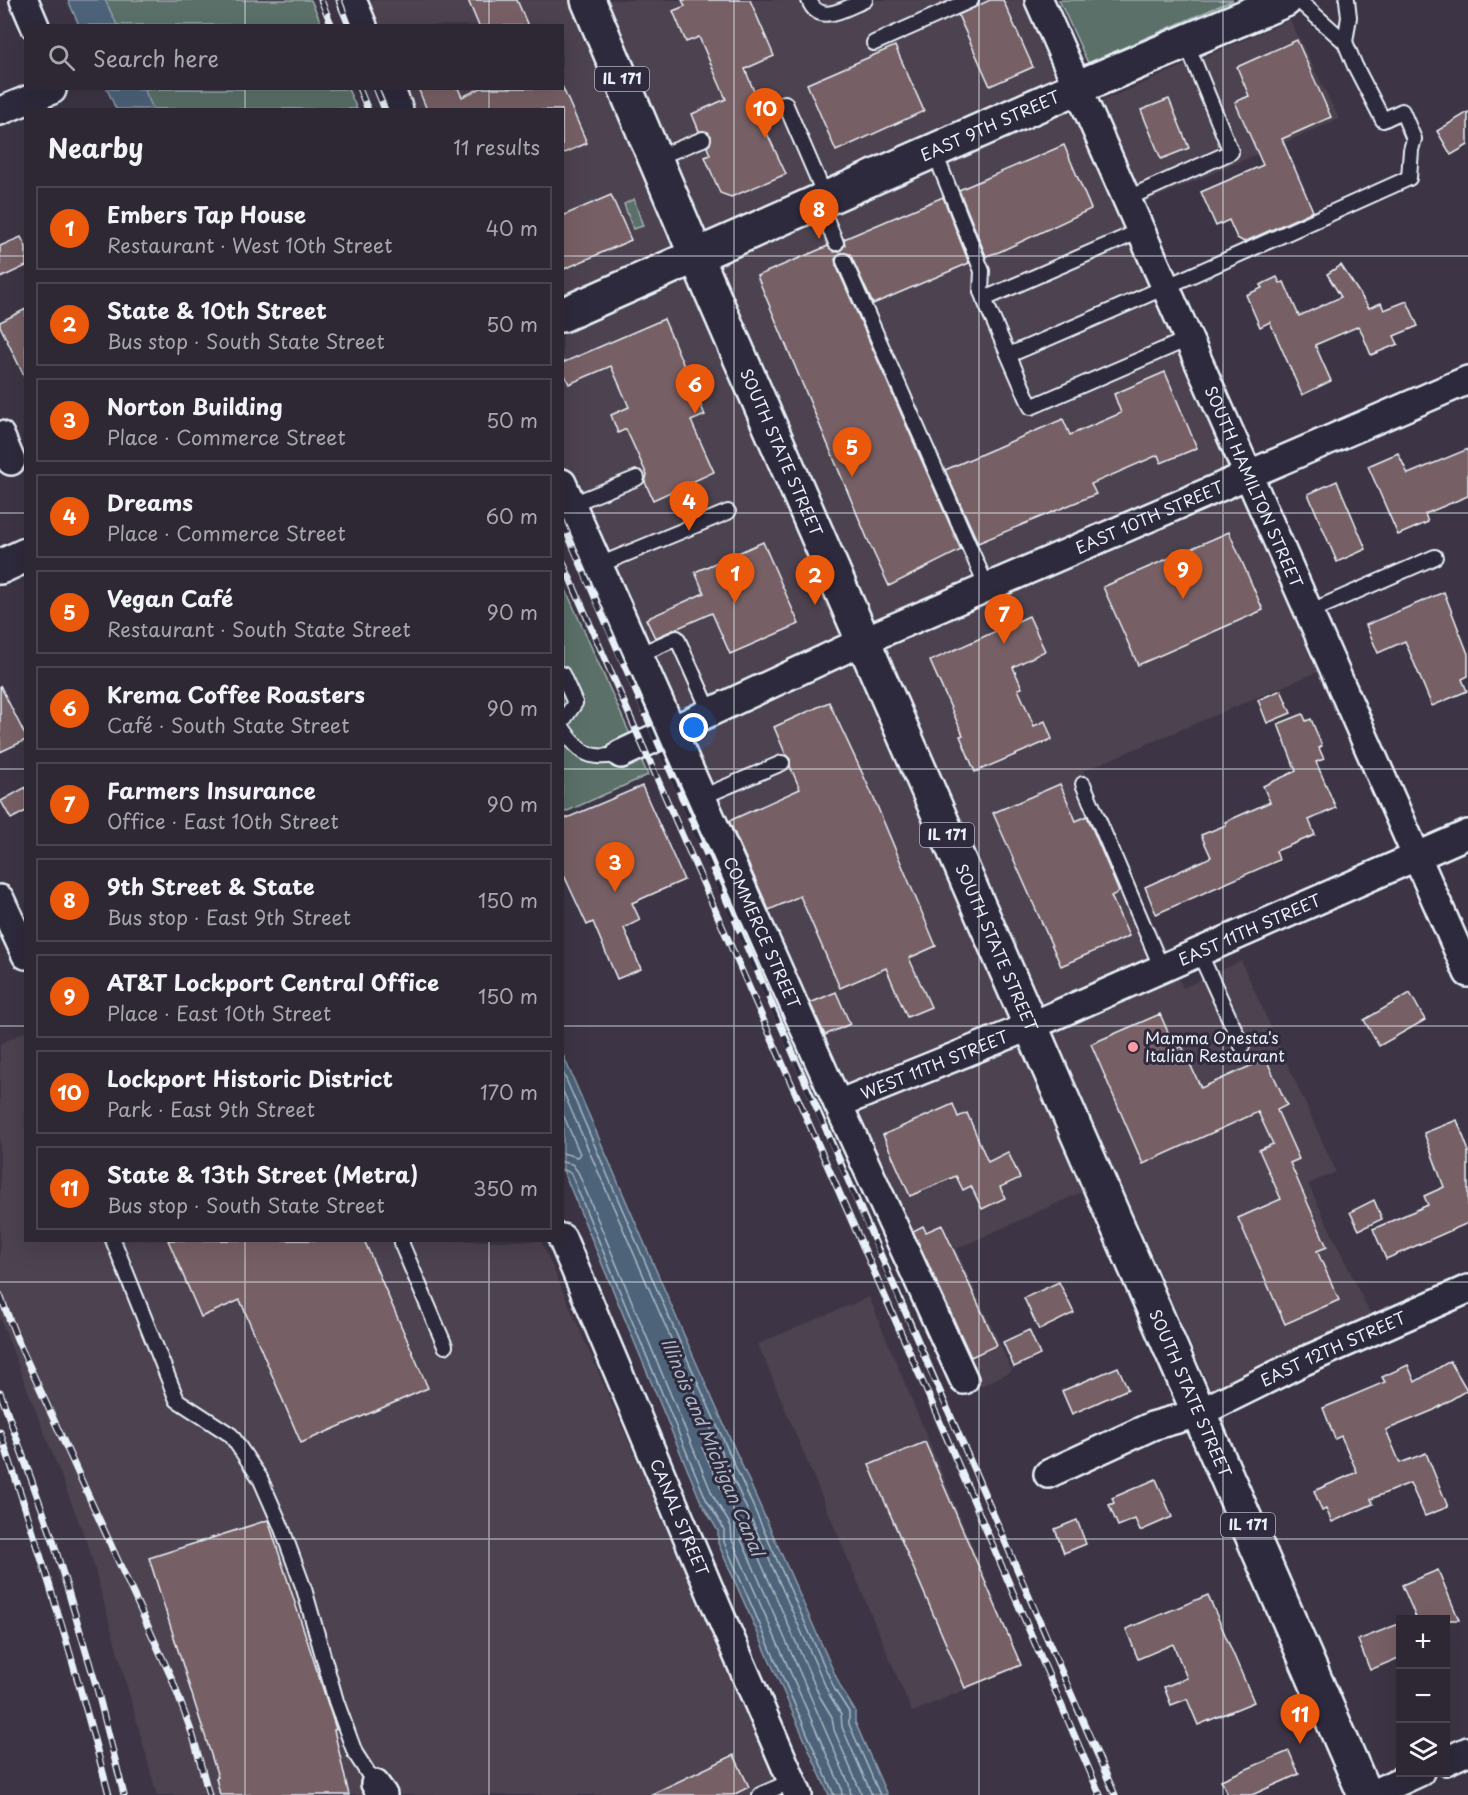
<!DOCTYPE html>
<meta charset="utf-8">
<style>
body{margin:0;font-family:"Playpen Sans",sans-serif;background:#3a3440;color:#f1f3f6}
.controls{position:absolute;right:18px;bottom:18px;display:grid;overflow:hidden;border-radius:0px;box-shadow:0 6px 24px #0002}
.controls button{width:54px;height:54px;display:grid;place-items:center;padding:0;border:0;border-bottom:2px solid #49444f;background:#2e2834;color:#f1f3f6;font:30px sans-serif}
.you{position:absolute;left:694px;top:728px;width:21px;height:21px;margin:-15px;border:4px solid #fff;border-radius:50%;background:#1a73e8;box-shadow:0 0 0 9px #1a73e833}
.badge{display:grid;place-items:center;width:39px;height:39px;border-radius:50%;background:#ea580c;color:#fff;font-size:20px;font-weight:700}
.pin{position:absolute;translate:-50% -50px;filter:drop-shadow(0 2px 3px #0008)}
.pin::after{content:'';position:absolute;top:32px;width:21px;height:18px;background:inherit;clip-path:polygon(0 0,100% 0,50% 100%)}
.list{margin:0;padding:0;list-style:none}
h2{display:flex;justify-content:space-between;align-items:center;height:78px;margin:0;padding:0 24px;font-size:26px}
h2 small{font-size:20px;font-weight:400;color:#a7a6ac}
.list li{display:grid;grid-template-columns:39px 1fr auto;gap:18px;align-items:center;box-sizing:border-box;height:84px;margin:0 12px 12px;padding:0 12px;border:2px solid #49444f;border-radius:0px}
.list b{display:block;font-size:22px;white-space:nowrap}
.list p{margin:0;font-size:20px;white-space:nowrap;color:#a7a6ac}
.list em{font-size:20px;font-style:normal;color:#a7a6ac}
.icon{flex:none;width:33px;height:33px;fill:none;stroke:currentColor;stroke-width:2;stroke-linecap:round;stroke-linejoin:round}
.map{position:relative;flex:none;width:1468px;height:1795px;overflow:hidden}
.search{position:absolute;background:#2e2834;box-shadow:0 6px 24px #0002;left:24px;top:24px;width:540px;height:66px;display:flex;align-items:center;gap:15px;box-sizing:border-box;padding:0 21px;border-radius:0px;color:#a7a6ac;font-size:22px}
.panel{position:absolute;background:#2e2834;box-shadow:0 6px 24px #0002;left:24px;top:108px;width:540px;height:1134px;border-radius:0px}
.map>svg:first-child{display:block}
.built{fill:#4e424f}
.green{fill:#5a6f68;stroke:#a1b0b0;stroke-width:1.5}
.water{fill:#4e6379;stroke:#8c9cac;stroke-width:1.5}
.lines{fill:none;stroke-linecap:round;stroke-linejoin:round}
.shore{stroke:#aab8c5;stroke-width:1.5}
.building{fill:#776165;stroke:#e8f1f8;stroke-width:1.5}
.lane-casing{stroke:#e8f1f8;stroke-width:18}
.street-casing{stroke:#e8f1f8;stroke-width:32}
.secondary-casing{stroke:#e8f1f8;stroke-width:38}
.primary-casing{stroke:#e8f1f8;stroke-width:38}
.lane{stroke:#2f2a3d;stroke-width:14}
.street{stroke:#2f2a3d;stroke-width:27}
.secondary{stroke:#2f2a3d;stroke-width:33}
.primary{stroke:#2f2a3d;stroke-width:33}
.rail-casing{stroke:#e8f1f8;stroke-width:7}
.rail{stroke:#2f2a3d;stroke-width:4.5;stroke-dasharray:14;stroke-linecap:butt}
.grid{fill:none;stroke:#e8f1f8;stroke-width:1.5;stroke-opacity:0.55}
.poi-dot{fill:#ff9aa2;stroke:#2f2a3d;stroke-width:2}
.labels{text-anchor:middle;stroke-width:6;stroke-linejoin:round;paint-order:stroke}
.shield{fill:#2f2a3d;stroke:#b0b5c0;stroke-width:1.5}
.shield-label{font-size:15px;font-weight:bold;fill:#e8f1f8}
.street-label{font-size:16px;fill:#e8f1f8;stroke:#2f2a3d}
.poi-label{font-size:16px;fill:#e8f1f8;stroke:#2f2a3d;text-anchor:start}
.water-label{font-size:18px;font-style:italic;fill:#aab8c5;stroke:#2f2a3d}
</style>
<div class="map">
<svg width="1468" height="1795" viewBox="0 0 1468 1795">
<rect width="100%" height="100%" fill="#3d3545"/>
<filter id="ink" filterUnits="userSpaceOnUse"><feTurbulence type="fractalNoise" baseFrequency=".0167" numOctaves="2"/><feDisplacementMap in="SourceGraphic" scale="12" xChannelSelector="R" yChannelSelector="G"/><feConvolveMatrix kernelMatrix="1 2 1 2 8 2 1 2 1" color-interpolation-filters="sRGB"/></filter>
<g filter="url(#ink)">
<g class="built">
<path d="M 358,0 L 1022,0 L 1070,115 L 1290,20 L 1339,119 L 1148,201 L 1120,217 L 1317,672 L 1083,771 L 1183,988 L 1241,961 L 1336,1172 L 1308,1184 L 1373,1320 L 1211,1390 L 1117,1176 L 956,1249 L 1012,1371 L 959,1396 L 685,732 L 563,465 L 562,110 L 406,109 L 396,89 L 562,88 L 562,26 L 369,25 Z"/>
<path d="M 25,1032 L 26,1240 L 541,1241 L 783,1795 L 157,1795 L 89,1548 L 0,1318 L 0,1044 Z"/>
<path d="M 869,1297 L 1022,1666 L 912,1712 L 758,1344 Z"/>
</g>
<g class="green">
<path d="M 105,0 L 311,0 L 322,25 L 117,25 Z"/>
<path d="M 1059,0 L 1233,0 L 1088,63 Z"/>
<path d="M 144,89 L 348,89 L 357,109 L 153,109 Z"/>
<path d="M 634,199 L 643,226 L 633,229 L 624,204 Z"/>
<path d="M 562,581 L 648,775 L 563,813 L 562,813 Z"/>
</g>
<g class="water">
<path d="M 68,0 L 105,0 L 117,25 L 79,25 Z"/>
<path d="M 107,89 L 144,89 L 153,109 L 116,109 Z"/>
<path d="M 563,1055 L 684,1335 L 841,1688 L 855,1711 L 855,1722 L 887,1795 L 829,1795 L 718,1543 L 718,1531 L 701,1502 L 563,1170 Z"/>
</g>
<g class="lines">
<g class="shore">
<path d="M 562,1070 L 678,1338 L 835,1690 L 849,1712 L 849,1724 L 880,1795"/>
<path d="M 562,1089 L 672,1341 L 829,1694 L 841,1714 L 842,1727 L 872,1795"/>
<path d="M 562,1112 L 580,1154 L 577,1157 L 562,1153"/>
<path d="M 562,1162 L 572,1164 L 578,1172 L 713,1496 L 731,1526 L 732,1540 L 841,1787 L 842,1795"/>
<path d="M 562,1170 L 567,1171 L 571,1174 L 706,1499 L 724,1529 L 724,1542 L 834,1795"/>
<path d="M 704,1443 L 708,1445 L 732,1498 L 730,1502 L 727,1501 L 702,1447 Z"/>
<path d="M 851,1795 L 849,1784 L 741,1539 L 743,1530 L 747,1531 L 820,1697 L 832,1717 L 834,1730 L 862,1795"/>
</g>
</g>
<g class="building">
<path d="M 468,0 L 517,0 L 528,26 L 479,26 Z"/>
<path d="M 682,0 L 750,0 L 774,56 L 745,69 L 759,104 L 756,107 L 755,115 L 758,119 L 767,120 L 770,129 L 766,131 L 786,174 L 731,197 L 720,193 L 705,157 L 710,155 L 707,147 L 710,144 L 711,136 L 708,132 L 699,131 L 692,114 L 726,99 L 699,37 L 686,42 L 673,11 L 685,6 Z"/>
<path d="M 990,0 L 1003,0 L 1033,67 L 990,86 L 958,15 Z"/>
<path d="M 1297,40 L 1331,117 L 1282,139 L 1313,211 L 1244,242 L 1237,238 L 1229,220 L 1216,226 L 1201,192 L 1263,165 L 1235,102 L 1249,96 L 1237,67 Z"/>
<path d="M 895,46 L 924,111 L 836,151 L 807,84 Z"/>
<path d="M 562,86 L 587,143 L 562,154 L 562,110 L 427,110 L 418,88 L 458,88 L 462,97 L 481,88 L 562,88 Z"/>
<path d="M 1169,99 L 1189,148 L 1161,159 L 1141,110 Z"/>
<path d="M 1468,112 L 1468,145 L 1451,155 L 1437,131 Z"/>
<path d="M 1064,145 L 1091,209 L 999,252 L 986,256 L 959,190 Z"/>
<path d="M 611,195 L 631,240 L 562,270 L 562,216 Z"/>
<path d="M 943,197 L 969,263 L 873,304 L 850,254 L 841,253 L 835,259 L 836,265 L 961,550 L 889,586 L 870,545 L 757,276 L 828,246 L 834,252 L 840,251 L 845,245 L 844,239 Z"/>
<path d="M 21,237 L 26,247 L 26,266 L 0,278 L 0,246 Z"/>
<path d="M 1341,265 L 1369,308 L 1381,303 L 1384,310 L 1407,301 L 1418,326 L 1394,336 L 1398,344 L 1371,355 L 1359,326 L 1315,345 L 1331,381 L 1302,395 L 1270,322 L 1260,327 L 1246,295 L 1262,288 L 1260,285 L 1277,277 L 1280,283 L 1284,282 L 1299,316 L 1341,297 L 1327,274 Z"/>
<path d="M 26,309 L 26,380 L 0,326 L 0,322 Z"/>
<path d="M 664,319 L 705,415 L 691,421 L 714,472 L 653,500 L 645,482 L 647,475 L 626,429 L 618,433 L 611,415 L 629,407 L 611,366 L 569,384 L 562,369 L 562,363 Z"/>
<path d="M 1165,372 L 1197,448 L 1161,463 L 1158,455 L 1091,484 L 1096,494 L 978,543 L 945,470 L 1063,419 L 1070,435 L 1121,413 L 1114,394 Z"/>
<path d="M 1468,449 L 1468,496 L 1425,514 L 1428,522 L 1398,535 L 1368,466 L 1398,453 L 1408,474 Z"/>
<path d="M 1337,481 L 1366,549 L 1337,562 L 1308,494 Z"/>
<path d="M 1229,532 L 1263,610 L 1138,665 L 1103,587 Z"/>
<path d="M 763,542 L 799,624 L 730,654 L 712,613 L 655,638 L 646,619 L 704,593 L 695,572 Z"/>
<path d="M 1444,592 L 1468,654 L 1468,676 L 1462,679 L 1467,691 L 1432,706 L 1405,641 L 1378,653 L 1366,625 Z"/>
<path d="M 1029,616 L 1045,651 L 1013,667 L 1022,688 L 1018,689 L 1034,726 L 1045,721 L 1052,739 L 975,772 L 960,736 L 963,735 L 930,661 Z"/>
<path d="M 0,685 L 26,737 L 26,740 L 0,752 Z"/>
<path d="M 1281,690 L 1291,713 L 1267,723 L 1258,700 Z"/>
<path d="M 829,702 L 872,794 L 936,946 L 909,958 L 931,1007 L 907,1017 L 886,968 L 840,988 L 800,896 L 769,910 L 729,821 L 800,789 L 790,766 L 790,759 L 786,755 L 774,727 Z"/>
<path d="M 1303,714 L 1306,721 L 1311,719 L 1322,746 L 1319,748 L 1324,759 L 1316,762 L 1336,808 L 1309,820 L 1315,835 L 1276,851 L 1279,860 L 1156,914 L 1145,887 L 1211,857 L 1201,835 L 1226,825 L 1225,822 L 1270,802 L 1263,786 L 1296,771 L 1278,724 Z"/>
<path d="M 1060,784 L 1076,821 L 1087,816 L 1119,892 L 1111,896 L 1129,936 L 1061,966 L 993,813 Z"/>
<path d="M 642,786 L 684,880 L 632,903 L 640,920 L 624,928 L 641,969 L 617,979 L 593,922 L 587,925 L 562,871 L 562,820 Z"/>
<path d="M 26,787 L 26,811 L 11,819 L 1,801 Z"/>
<path d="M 836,992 L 850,1024 L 825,1035 L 810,1003 Z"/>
<path d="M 1410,993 L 1425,1020 L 1379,1046 L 1364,1020 Z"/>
<path d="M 1160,1014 L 1176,1050 L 1182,1046 L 1201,1088 L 1266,1059 L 1287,1105 L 1277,1110 L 1299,1159 L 1290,1163 L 1327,1247 L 1317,1251 L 1339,1300 L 1285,1324 L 1238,1218 L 1281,1199 L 1259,1150 L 1273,1144 L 1258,1112 L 1143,1164 L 1091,1044 Z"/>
<path d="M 953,1104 L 958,1117 L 967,1113 L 988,1162 L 1008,1152 L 1020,1178 L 1000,1187 L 1005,1198 L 982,1209 L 971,1186 L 963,1190 L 956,1176 L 910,1196 L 883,1135 Z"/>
<path d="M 1457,1120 L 1468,1149 L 1468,1223 L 1386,1259 L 1373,1229 L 1428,1205 L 1424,1196 L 1444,1187 L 1424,1133 Z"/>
<path d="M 1374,1200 L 1382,1219 L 1359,1230 L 1350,1212 Z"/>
<path d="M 942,1225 L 997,1345 L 971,1357 L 913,1231 L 923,1226 L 926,1232 Z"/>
<path d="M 168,1240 L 364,1240 L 428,1388 L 301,1443 L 240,1300 L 201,1317 Z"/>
<path d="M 1059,1282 L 1074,1313 L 1039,1330 L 1024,1298 Z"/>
<path d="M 1029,1330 L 1040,1355 L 1014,1367 L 1003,1342 Z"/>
<path d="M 1450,1361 L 1467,1390 L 1434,1410 L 1386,1430 L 1400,1463 L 1426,1453 L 1448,1507 L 1425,1516 L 1410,1483 L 1371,1499 L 1373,1504 L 1332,1522 L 1326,1509 L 1322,1511 L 1314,1491 L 1357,1472 L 1341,1436 L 1335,1439 L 1323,1408 L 1385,1382 L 1382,1377 L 1408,1365 L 1415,1382 Z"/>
<path d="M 1118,1367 L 1128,1389 L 1072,1414 L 1062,1391 Z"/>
<path d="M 925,1442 L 1021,1665 L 965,1688 L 869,1465 Z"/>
<path d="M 1156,1479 L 1172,1517 L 1140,1531 L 1135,1519 L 1118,1526 L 1109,1505 L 1114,1503 L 1112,1498 Z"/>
<path d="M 268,1520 L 336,1729 L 334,1730 L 349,1795 L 220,1795 L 216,1778 L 218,1777 L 149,1558 Z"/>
<path d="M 1077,1520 L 1086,1544 L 1064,1553 L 1055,1529 Z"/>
<path d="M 1438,1570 L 1459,1620 L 1417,1620 L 1402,1585 Z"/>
<path d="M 1208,1595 L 1254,1702 L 1198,1725 L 1187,1699 L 1171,1705 L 1164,1687 L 1187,1678 L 1173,1644 L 1138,1659 L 1126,1629 Z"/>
<path d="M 1401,1623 L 1401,1657 L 1370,1670 L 1358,1640 Z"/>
<path d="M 1289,1751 L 1299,1774 L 1252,1795 L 1228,1795 L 1221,1780 Z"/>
<path d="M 734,1755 L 749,1787 L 733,1795 L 650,1795 Z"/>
</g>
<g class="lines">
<g class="lane-casing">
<g id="lane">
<path d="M 809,0 C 819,27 847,7 865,0"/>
<path d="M 1298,0 L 1345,42 L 1349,17 L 1347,0"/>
<path d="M 874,43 L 971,0"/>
<path d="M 763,112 L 785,103 L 826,198"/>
<path d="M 934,151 L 982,271 L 981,292 L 1031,407 L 1188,339"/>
<path d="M 656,158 L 703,139"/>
<path d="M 1126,199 L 1231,152 L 1186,42"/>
<path d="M 819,202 L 836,243"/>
<path d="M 844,261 L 987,587"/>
<path d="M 984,299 L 1140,231"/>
<path d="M 1009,355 C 1143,298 1276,238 1409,178 L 1411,150 L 1414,139 L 1402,111 L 1383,120 L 1355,66 L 1345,42"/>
<path d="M 572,504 L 637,478"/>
<path d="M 599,565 L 728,512"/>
<path d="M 1309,612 L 1435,557"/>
<path d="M 638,655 L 677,638 L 710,712"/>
<path d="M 562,674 L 575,703 L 562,722"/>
<path d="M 562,727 C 580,754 590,761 621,754"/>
<path d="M 1083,784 L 1162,969"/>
<path d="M 702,797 L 782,763"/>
<path d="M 1199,952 L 1242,1046"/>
<path d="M 113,1240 L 177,1400 L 231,1435 L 260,1478 L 281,1526 L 304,1589 L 336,1701 L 355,1753 L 375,1784"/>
<path d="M 402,1240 L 402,1245 L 445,1346"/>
<path d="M 760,1795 L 792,1781"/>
</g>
</g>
<g class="street-casing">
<g id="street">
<path d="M 24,0 L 35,26"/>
<path d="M 352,0 L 363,26"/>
<path id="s1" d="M 1039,0 L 1468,973"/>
<path d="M 390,88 L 399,110"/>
<path d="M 0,111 L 52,90"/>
<path d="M 0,435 L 11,461"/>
<path id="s2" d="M 562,483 L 838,1104 L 964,1380"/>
<path id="s3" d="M 621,754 L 863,641 L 1468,380"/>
<path d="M 0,899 L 26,955"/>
<path id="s4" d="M 838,1104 L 1031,1026 L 1468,834"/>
<path id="s5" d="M 562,1238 L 721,1617 L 798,1795"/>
<path id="s6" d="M 1048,1474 L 1152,1426 L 1199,1413 L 1304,1361 L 1468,1289"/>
<path d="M 1446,1761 L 1468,1751"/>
<path d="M 375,1784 L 383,1795"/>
<path d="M 1370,1795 L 1420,1772"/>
</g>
</g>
<g class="secondary-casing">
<g id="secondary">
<path id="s7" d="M 562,315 L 1076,88 L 1285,0"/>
<path d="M 0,567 L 26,555"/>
</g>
</g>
<g class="primary-casing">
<g id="primary">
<path id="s8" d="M 588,0 L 712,293 L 1365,1795"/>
</g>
</g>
<use href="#lane" class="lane"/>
<use href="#street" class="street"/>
<use href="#secondary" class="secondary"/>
<use href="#primary" class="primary"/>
<g class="rail-casing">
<g id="rail">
<path d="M 321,0 L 332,26"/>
<path d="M 339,0 L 349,26"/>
<path d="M 359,88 L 368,110"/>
<path d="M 376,88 L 385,110"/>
<path d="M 562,521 C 743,948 932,1370 1115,1795"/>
<path d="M 562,560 L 642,744 L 927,1392 L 1100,1795"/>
<path d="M 0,1295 L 17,1339 L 172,1679 L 193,1736 L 209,1795"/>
<path d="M 0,1392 L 52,1537 L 96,1685 L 124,1795"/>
<path d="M 0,1432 C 41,1552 77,1672 109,1795"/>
</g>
</g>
<use href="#rail" class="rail"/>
</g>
</g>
<path class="grid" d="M 245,0 L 245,26M 489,0 L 489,26M 734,0 L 734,1795M 979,0 L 979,1795M 1223,0 L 1223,1795M 245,88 L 245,110M 489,88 L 489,110M 0,256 L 26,256M 562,256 L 1468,256M 0,513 L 26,513M 562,513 L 1468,513M 0,769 L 26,769M 562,769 L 1468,769M 0,1026 L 26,1026M 562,1026 L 1468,1026M 245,1240 L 245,1795M 489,1240 L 489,1795M 0,1282 L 1468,1282M 0,1539 L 1468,1539"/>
<circle class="poi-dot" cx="1133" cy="1047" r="6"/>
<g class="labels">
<g class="shield">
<rect x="595" y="67" width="54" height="24" rx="4.5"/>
<rect x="920" y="823" width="54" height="24" rx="4.5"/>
<rect x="1221" y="1513" width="54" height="24" rx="4.5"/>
</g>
<g class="shield-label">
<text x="622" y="84">IL 171</text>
<text x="947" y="840">IL 171</text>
<text x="1248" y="1530">IL 171</text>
</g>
<g class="street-label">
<text dy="6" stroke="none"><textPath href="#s7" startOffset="468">EAST 9TH STREET</textPath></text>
<text dy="6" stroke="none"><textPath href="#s8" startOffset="492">SOUTH STATE STREET</textPath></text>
<text dy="6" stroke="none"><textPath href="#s1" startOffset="532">SOUTH HAMILTON STREET</textPath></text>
<text dy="6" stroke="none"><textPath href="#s3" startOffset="579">EAST 10TH STREET</textPath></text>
<text dy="6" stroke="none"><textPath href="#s4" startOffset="447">EAST 11TH STREET</textPath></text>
<text dy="6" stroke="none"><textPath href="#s2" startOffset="492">COMMERCE STREET</textPath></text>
<text dy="6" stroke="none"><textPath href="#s8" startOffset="1032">SOUTH STATE STREET</textPath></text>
<text dy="6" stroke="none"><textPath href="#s4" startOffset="104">WEST 11TH STREET</textPath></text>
<text dy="6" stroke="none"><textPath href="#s6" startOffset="312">EAST 12TH STREET</textPath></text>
<text dy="6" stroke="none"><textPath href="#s8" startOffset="1518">SOUTH STATE STREET</textPath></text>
<text dy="6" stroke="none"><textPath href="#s5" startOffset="303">CANAL STREET</textPath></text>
</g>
<g class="poi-label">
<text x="1145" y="1044">Mamma Onesta's<tspan x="1145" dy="18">Italian Restaurant</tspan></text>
</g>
<g class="water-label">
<text transform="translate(712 1447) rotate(67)" y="6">Illinois and Michigan Canal</text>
</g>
</g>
</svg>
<div class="controls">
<button>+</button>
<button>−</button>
<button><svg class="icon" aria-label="layers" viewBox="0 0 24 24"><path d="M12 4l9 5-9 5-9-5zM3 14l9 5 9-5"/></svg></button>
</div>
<div class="you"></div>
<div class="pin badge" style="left:735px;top:603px">1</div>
<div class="pin badge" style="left:815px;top:605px">2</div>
<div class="pin badge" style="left:615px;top:892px">3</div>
<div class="pin badge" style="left:689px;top:531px">4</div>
<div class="pin badge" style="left:852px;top:477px">5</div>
<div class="pin badge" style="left:695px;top:414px">6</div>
<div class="pin badge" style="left:1004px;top:644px">7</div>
<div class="pin badge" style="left:819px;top:239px">8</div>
<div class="pin badge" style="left:1183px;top:599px">9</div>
<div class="pin badge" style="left:765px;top:138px">10</div>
<div class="pin badge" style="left:1300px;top:1744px">11</div>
<div class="search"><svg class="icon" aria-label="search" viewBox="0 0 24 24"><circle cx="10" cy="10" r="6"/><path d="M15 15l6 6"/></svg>Search here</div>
<section class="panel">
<h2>Nearby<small>11 results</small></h2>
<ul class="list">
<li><span class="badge">1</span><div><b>Embers Tap House</b><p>Restaurant · West 10th Street</p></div><em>40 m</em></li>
<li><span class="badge">2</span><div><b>State &amp; 10th Street</b><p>Bus stop · South State Street</p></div><em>50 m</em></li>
<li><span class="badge">3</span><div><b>Norton Building</b><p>Place · Commerce Street</p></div><em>50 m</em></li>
<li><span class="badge">4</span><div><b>Dreams</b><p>Place · Commerce Street</p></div><em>60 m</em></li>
<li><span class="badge">5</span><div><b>Vegan Café</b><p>Restaurant · South State Street</p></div><em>90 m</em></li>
<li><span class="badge">6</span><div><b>Krema Coffee Roasters</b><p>Café · South State Street</p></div><em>90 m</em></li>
<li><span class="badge">7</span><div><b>Farmers Insurance</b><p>Office · East 10th Street</p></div><em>90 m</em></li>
<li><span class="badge">8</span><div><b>9th Street &amp; State</b><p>Bus stop · East 9th Street</p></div><em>150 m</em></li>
<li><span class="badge">9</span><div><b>AT&amp;T Lockport Central Office</b><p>Place · East 10th Street</p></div><em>150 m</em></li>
<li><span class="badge">10</span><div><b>Lockport Historic District</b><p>Park · East 9th Street</p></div><em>170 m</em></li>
<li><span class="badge">11</span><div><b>State &amp; 13th Street (Metra)</b><p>Bus stop · South State Street</p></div><em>350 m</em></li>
</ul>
</section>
</div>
